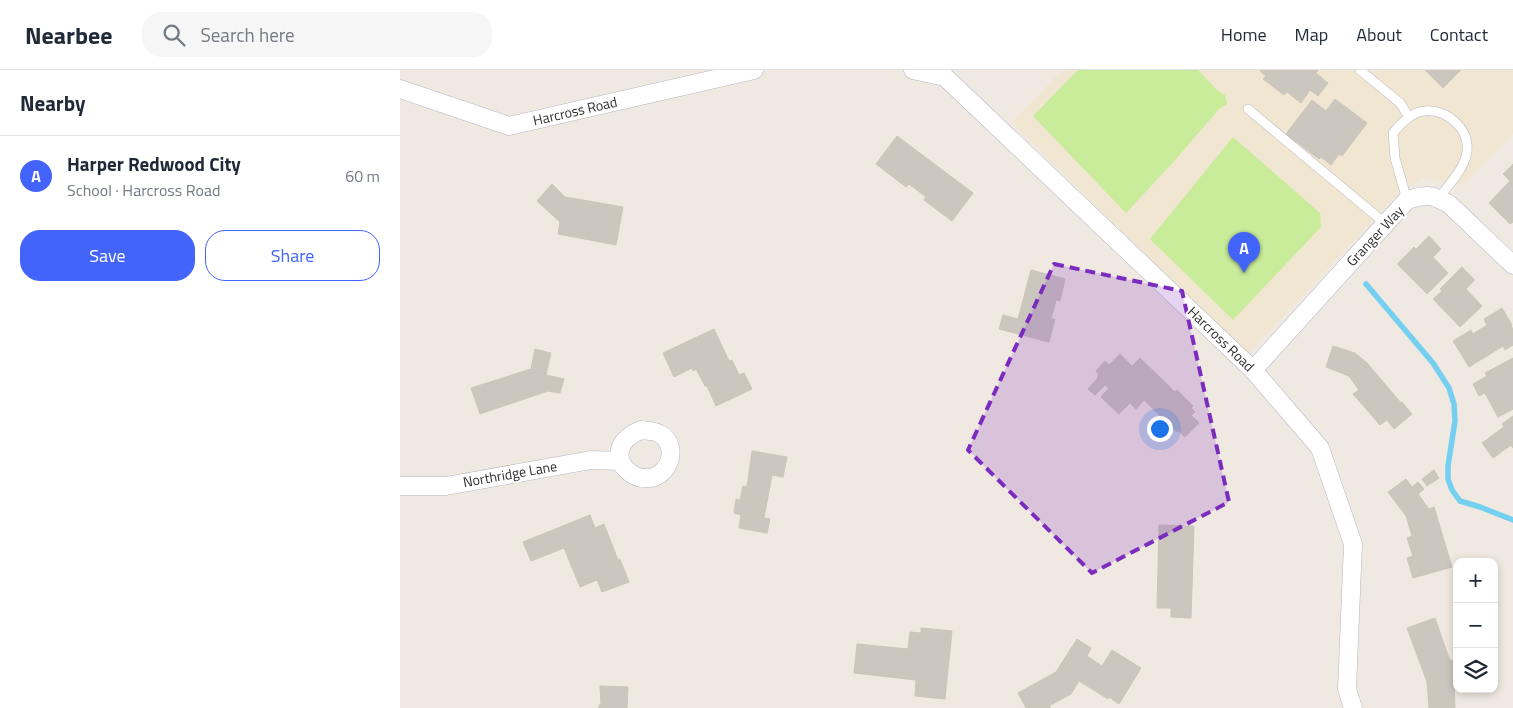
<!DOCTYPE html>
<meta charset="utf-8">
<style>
body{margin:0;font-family:"Titillium Web",sans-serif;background:#f6f6f7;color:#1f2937}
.controls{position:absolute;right:15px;bottom:15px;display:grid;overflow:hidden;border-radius:10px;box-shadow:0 2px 8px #0003}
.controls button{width:45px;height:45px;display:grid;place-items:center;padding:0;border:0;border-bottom:1px solid #e0e1e3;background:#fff;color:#1f2937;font:25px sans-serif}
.you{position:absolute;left:759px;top:358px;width:18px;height:18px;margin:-12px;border:4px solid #fff;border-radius:50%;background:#1a73e8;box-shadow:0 0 0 8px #1a73e833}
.badge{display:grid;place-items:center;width:32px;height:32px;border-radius:50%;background:#4264fb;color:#fff;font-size:16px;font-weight:700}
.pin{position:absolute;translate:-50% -41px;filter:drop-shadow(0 1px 2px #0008)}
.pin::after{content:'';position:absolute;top:26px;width:18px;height:15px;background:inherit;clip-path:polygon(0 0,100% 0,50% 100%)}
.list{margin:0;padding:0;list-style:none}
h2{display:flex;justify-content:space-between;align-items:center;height:65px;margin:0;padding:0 20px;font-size:21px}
h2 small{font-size:16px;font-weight:400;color:#747a83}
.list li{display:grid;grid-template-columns:32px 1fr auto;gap:15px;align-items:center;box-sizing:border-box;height:80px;padding:0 20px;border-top:1px solid #e0e1e3}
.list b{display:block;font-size:19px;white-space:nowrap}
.list p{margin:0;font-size:16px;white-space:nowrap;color:#747a83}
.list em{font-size:16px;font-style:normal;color:#747a83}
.actions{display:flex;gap:10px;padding:15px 20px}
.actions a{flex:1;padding:11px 0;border:1px solid #4264fb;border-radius:20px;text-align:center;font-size:18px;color:#4264fb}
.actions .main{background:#4264fb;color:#fff}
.icon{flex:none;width:28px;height:28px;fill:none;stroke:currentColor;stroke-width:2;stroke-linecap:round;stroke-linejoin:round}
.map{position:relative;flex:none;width:1113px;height:638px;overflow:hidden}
header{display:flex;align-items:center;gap:30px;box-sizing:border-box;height:70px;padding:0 25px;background:#fff;border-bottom:1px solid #e0e1e3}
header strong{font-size:24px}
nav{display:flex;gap:28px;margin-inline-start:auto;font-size:18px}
.search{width:350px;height:45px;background:#f6f6f7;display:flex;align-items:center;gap:12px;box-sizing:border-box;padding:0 18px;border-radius:20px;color:#747a83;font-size:19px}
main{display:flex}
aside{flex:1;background:#fff}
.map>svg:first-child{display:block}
.education{fill:#f0e6d1}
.pitch{fill:#c9ec9a}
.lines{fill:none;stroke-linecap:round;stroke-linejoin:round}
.stream{stroke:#75cff0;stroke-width:5.5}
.building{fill:#cbc7bf;stroke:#cbc5ba}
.service-casing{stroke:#b4b7c1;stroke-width:10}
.minor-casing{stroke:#b4b7c1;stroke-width:19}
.service{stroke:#fff;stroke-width:9}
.minor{stroke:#fff;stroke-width:18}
.marked{fill:#7b2cbf;fill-opacity:0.2;stroke:#7b2cbf;stroke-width:4;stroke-dasharray:10 6;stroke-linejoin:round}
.labels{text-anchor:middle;stroke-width:4;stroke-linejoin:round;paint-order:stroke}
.street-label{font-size:14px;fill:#2e2e2e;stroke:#fff}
</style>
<header>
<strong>Nearbee</strong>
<div class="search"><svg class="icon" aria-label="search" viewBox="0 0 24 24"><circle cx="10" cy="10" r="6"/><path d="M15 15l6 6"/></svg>Search here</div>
<nav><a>Home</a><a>Map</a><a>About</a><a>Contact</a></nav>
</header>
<main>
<aside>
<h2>Nearby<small></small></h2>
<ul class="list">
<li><span class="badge">A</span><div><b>Harper Redwood City</b><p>School · Harcross Road</p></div><em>60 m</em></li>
</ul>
<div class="actions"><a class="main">Save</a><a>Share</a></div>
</aside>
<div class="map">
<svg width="1113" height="638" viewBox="0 0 1113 638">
<rect width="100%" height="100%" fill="#efe9e1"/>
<path class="education" d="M 662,0 L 1113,0 L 1113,64 L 1062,115 L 1024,108 L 1001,120 L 847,285 L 612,52 Z"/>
<g class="pitch">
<path d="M 678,0 L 798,0 L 818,21 L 825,25 L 827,34 L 819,39 L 775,90 L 726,143 L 633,46 Z"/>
<path d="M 833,67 L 920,143 L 921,157 L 833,250 L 750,169 Z"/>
</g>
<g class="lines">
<path class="stream" d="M 966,214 L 1033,293 L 1049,318 L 1054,334 L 1055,351 L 1048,396 L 1048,409 L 1052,420 L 1060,431 L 1080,437 L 1113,450"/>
</g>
<g class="building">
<path d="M 861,0 L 918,0 L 916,3 L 928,13 L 918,26 L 910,20 L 901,33 L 887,22 L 884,25 L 863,9 L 866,6 L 860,1 Z"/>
<path d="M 1025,0 L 1061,0 L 1043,18 Z"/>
<path d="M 935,29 L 967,53 L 942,86 L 939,84 L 931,95 L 921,87 L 919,89 L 886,64 L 912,30 L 926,41 Z"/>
<path d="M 497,66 L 573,123 L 552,151 L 524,130 L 526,127 L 509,114 L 506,117 L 476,94 Z"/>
<path d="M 1113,94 L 1113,152 L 1110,154 L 1089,133 L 1110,111 L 1103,104 Z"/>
<path d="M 152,114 L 165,127 L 223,137 L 216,175 L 158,164 L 160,152 L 137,131 Z"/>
<path d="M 1029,166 L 1041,179 L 1033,187 L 1048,203 L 1027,224 L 997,194 L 1014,177 L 1016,179 Z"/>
<path d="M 1062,197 L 1075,210 L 1066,219 L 1082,236 L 1060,257 L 1033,229 L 1042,221 L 1040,219 Z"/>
<path d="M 631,200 L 665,209 L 660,231 L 656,230 L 651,249 L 655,249 L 649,272 L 599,259 L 603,245 L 618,249 Z"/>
<path d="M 1102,238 L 1112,255 L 1111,256 L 1113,259 L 1113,275 L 1105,280 L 1103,276 L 1069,297 L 1053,271 L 1071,260 L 1073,264 L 1087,255 L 1084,249 Z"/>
<path d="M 314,259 L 329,291 L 332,290 L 339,305 L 344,303 L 352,319 L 316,336 L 307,316 L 305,316 L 296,299 L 293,301 L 292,298 L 274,307 L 263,283 Z"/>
<path d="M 933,276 L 955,283 L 967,293 L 1001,333 L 1002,332 L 1012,344 L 994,359 L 987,350 L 980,355 L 953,324 L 959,320 L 949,306 L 926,297 Z"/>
<path d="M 135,279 L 151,283 L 146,305 L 164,309 L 160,323 L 148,321 L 80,344 L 71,318 L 131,299 Z"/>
<path d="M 720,284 L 732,296 L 740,288 L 775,322 L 777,320 L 793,336 L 791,338 L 795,342 L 791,345 L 799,353 L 785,367 L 778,360 L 777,362 L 744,330 L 736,339 L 730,333 L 719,344 L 701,327 L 709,318 L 705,315 L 695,325 L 688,319 L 698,308 L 697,307 L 699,305 L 696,301 L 705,291 L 709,295 Z"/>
<path d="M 1113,288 L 1113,339 L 1098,347 L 1085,323 L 1079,326 L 1073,314 L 1087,306 L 1085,303 Z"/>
<path d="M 1113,346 L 1113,378 L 1111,375 L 1093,388 L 1082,373 L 1104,357 L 1102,354 Z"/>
<path d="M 352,381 L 387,387 L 383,407 L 372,405 L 364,448 L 370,449 L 367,463 L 339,458 L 341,445 L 334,443 L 336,429 L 340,430 L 343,416 L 347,417 Z"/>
<path d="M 1034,400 L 1039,408 L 1027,416 L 1022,409 Z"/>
<path d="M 1006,409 L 1012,417 L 1018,412 L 1024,419 L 1018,424 L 1029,439 L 1034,437 L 1052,497 L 1013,508 L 1007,488 L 1013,486 L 1007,468 L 1012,466 L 1006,446 L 988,422 Z"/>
<path d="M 190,445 L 195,458 L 204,454 L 218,490 L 220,489 L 229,512 L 202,522 L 197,510 L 180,517 L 164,478 L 131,491 L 123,472 Z"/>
<path d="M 759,455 L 794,456 L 791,548 L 771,547 L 771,538 L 757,538 Z"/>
<path d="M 1035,548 L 1050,591 L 1057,588 L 1057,610 L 1054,611 L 1055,638 L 1029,638 L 1027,612 L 1007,558 Z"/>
<path d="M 521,558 L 552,561 L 545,629 L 515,626 L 516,610 L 454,603 L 457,574 L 508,579 L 510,562 L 521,563 Z"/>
<path d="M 677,569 L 691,578 L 687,586 L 702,596 L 712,580 L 741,598 L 719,634 L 709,627 L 708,629 L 679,611 L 671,624 L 649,636 L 651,638 L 626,638 L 618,623 L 656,602 Z"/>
<path d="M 200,616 L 228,617 L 227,638 L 199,638 L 199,635 L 201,635 Z"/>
</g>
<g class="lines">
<g class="service-casing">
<g id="service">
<path d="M 960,0 L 1000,33 L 1009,47"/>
<path d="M 848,39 L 986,154"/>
<path d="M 1007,130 L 995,88 L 993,63 C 1000,55 1006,48 1016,43 C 1042,33 1074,59 1066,86 C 1062,102 1048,115 1039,128"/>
</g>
</g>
<g class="minor-casing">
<g id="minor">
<path d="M 513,0 L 545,7 L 853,300 L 920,378 L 953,474 L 947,619 L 953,638"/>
<path d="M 0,19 L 109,56 L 354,0"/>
<path d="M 853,300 L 1007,130 C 1026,124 1031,124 1049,134 L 1113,195"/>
<path d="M 241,360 C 247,361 256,361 260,364 C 271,370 273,383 268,394 C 247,433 188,382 241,360 Z"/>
<path d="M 0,416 L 46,416 L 191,390 L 220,391"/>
</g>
</g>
<use href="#service" class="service"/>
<use href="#minor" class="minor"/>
</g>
<path class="marked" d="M 654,194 L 782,221 L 829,432 L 692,503 L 568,380 Z"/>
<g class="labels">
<g class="street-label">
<text transform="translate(175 41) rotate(-13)" y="5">Harcross Road</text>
<text transform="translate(975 166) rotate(-47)" y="5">Granger Way</text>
<text transform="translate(821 269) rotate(44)" y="5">Harcross Road</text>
<text transform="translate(110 404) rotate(-10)" y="5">Northridge Lane</text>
</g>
</g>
</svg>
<div class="controls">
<button>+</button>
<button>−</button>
<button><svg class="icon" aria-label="layers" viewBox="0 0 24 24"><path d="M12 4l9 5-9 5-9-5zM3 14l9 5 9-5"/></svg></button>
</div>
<div class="you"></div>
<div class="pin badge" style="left:844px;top:203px">A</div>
</div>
</main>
